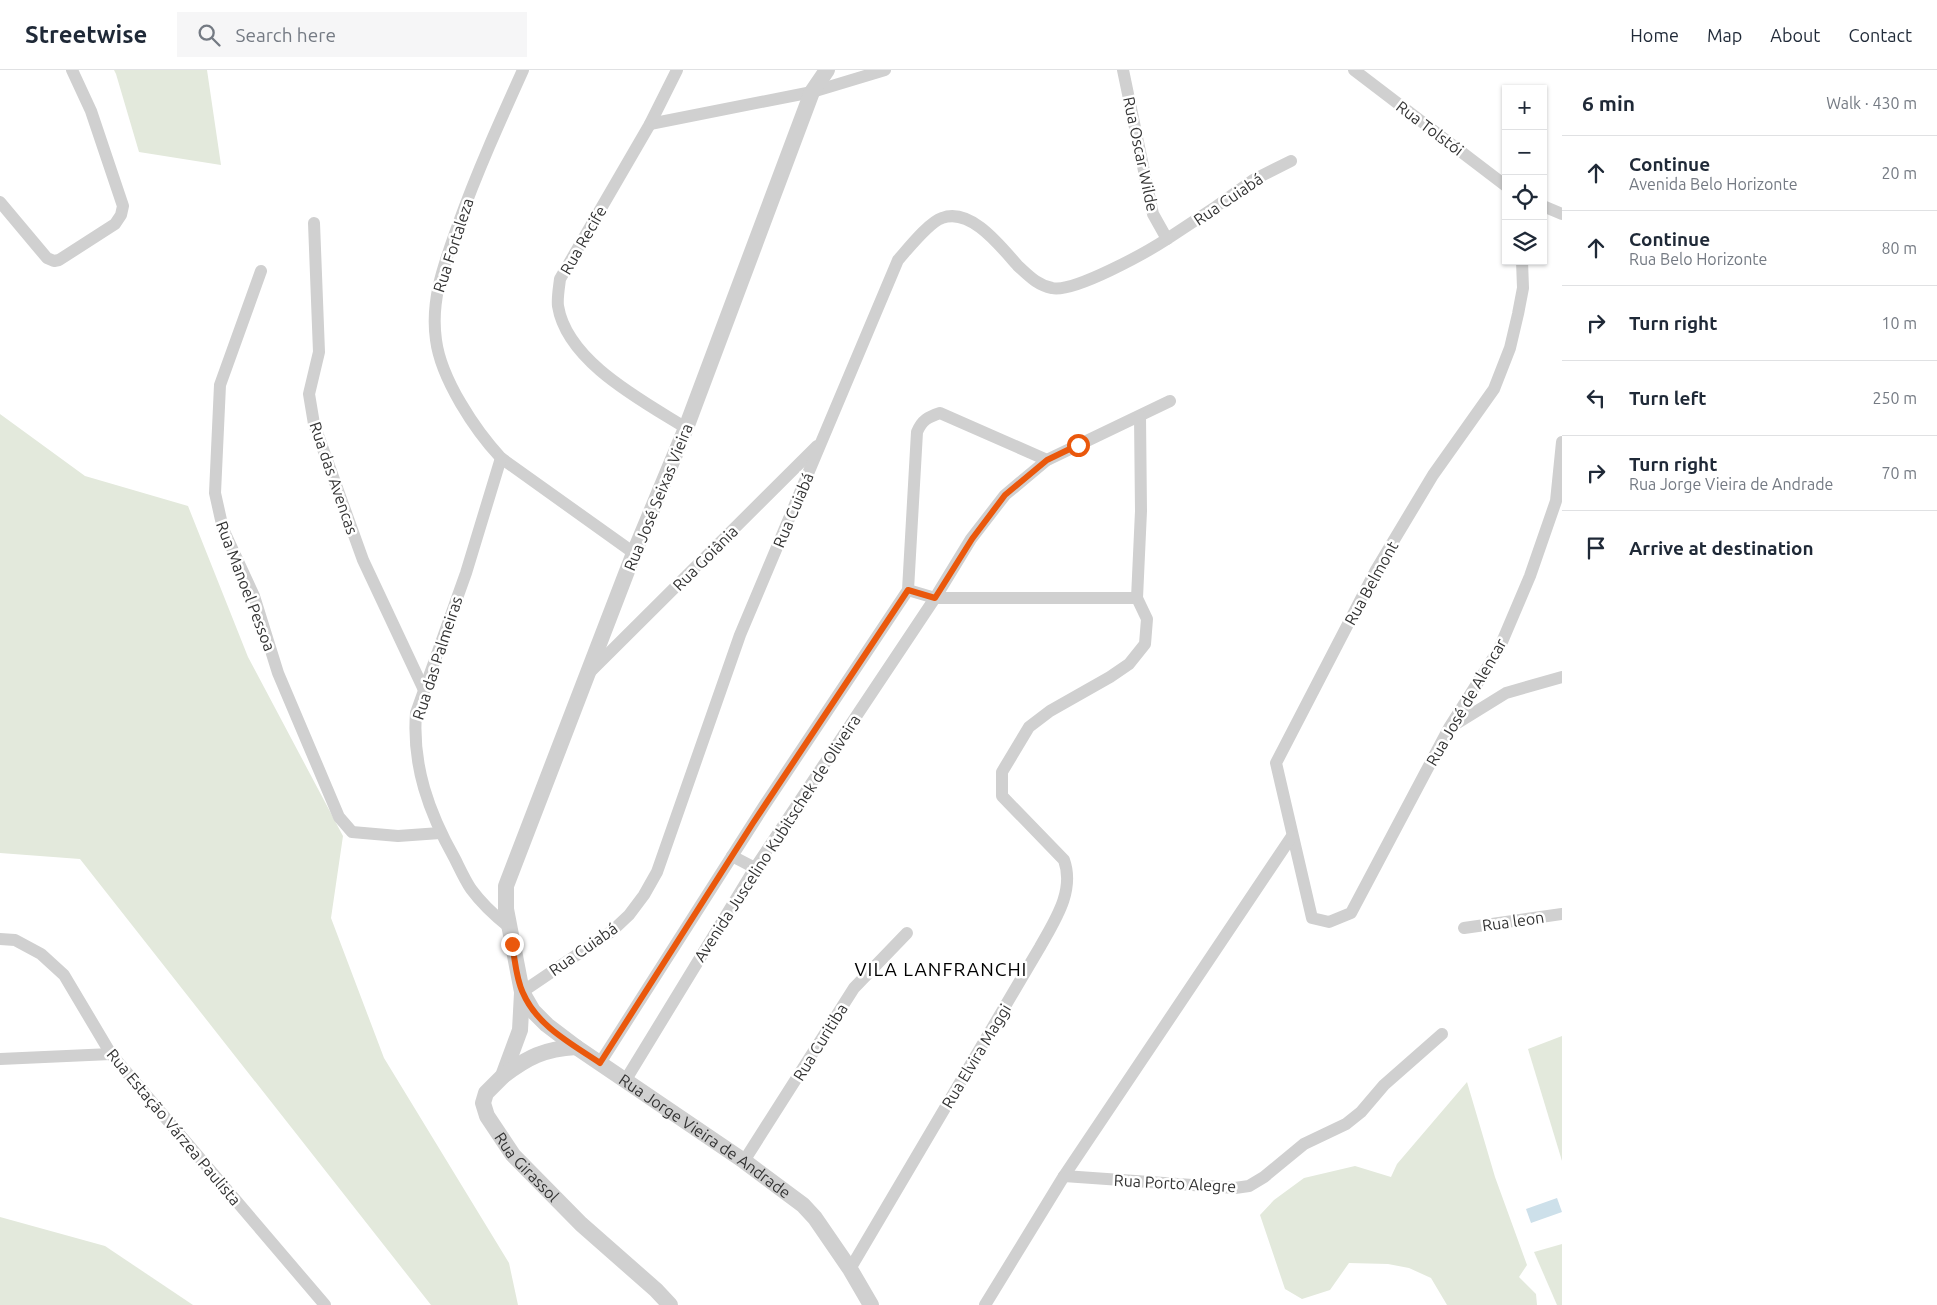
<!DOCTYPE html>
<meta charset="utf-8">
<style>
body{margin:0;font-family:Ubuntu,sans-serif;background:#f6f6f7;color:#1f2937}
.controls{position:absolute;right:15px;top:15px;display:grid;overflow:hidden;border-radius:0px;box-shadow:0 1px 4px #0004}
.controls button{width:45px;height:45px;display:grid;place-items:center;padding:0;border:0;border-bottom:1px solid #e0e1e3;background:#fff;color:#1f2937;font:25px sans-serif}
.stop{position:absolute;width:15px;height:15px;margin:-11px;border:4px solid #ea580c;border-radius:50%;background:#fff}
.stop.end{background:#ea580c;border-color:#fff;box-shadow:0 1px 5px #0008}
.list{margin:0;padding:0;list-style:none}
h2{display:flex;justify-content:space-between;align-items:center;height:65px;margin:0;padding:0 20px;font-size:21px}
h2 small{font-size:16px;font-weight:400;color:#747a83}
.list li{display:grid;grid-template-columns:32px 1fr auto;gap:15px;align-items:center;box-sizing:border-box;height:75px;padding:0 20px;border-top:1px solid #e0e1e3}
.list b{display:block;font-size:19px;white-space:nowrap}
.list p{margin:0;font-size:16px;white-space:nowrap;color:#747a83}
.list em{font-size:16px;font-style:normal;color:#747a83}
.icon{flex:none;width:28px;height:28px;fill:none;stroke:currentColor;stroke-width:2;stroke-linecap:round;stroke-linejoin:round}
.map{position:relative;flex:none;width:1562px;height:1235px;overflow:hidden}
header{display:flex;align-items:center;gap:30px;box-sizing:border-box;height:70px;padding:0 25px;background:#fff;border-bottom:1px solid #e0e1e3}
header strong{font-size:24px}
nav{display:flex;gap:28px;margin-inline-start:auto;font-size:18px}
.search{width:350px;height:45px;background:#f6f6f7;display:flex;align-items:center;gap:12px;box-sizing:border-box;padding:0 18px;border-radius:0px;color:#747a83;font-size:19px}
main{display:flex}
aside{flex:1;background:#fff}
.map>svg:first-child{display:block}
.green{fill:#e3e9dc}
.water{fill:#cde0ea}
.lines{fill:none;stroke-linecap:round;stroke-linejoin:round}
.minor{stroke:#d0d0d0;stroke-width:12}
.tertiary{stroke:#d0d0d0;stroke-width:16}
.route{stroke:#ea580c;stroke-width:6}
.labels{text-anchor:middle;stroke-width:5;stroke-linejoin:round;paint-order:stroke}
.street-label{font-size:16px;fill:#333;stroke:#fff}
.quarter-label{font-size:19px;letter-spacing:1px;fill:#000;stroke:#fff}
</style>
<header>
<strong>Streetwise</strong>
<div class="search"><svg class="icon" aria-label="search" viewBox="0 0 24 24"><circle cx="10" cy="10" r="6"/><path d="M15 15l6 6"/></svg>Search here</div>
<nav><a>Home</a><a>Map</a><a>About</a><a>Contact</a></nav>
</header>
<main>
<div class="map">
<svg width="1562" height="1235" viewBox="0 0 1562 1235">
<rect width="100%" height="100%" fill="#fff"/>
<g class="green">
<path d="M 114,0 L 207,0 L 221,95 L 139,82 L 116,4 Z"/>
<path d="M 0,344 L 85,406 L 188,436 L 248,587 L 343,766 L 331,848 L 384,988 L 509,1193 L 518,1235 L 431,1235 L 80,789 L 0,783 Z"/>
<path d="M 1562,966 L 1562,1091 L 1528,979 Z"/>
<path d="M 1467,1012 L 1495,1107 L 1527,1195 L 1519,1207 L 1536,1224 L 1537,1235 L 1447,1235 L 1431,1208 L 1409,1198 L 1388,1194 L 1349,1193 L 1330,1220 L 1302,1229 L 1285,1219 L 1260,1145 L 1274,1130 L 1304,1108 L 1355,1096 L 1391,1107 L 1397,1094 Z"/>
<path d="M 0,1147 L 105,1176 L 193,1235 L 0,1235 Z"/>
<path d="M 1562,1174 L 1562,1235 L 1557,1235 L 1534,1182 Z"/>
</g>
<path class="water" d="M 1557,1128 L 1562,1142 L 1531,1153 L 1526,1139 Z"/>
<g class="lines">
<g class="minor">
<path d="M 523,0 C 500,51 477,102 458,155 C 445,192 430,229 436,270 C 441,309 475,360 501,388 L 634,483"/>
<path d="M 677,0 L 650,54 L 560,209 C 559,218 557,228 558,236 C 567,292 643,331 686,358"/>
<path d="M 1354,0 L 1506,116"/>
<path d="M 650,54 L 812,22 L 885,0"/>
<path d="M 0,132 L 47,188 L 54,191 L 59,190 L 115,154 L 121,145 L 123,136 L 91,41 L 72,0"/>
<path d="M 1543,136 L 1562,144"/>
<path d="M 314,153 L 319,282 L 309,324 L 314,354 L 363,490 L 424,620"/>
<path d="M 1167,169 L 1214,138 L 1253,110 L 1291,91"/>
<path d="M 1522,191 L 1523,218 L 1518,244 L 1510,278 L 1494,319 L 1433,405 L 1376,500 L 1276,693 L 1312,848 L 1329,852 L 1351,843 L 1449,658 L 1499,579 L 1530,506 L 1556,431 L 1562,372"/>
<path d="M 261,201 L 220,315 L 215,423 L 223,459 L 254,526 L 278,603 L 339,747 L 352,762 L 398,766 L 440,763"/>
<path d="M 501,388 L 466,503 L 416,643 C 412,696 429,743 455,789 C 460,799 465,810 471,819 C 482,834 495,846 509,857"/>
<path d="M 908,520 L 935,528 L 1137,528"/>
<path d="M 590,602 L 817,376"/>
<path d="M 1451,657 L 1506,623 L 1562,607"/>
<path d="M 732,786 L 755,798"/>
<path d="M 1464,858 L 1562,844"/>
<path d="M 0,869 L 15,870 L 41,884 L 64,905 L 111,984 L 325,1235"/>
<path d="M 522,922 L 612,861 L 629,845 L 644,825 L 657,802 L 740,565 L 898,190 C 907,180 929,152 942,148 C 971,137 1001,177 1018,196 C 1029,206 1037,215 1052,218 C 1074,223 1147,182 1167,169 L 1153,144 L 1123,0"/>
<path d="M 0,989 L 111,984"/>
<path d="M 600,993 L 764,736 L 908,520 L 917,362 C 922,350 928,347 940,343 L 1047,390"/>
<path d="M 625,1011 L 755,798 L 935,528 L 971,469 L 1005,425 L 1047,390 L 1170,331"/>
<path d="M 744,1091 L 854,918 L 907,863"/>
<path d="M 1064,1106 L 1235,1118 L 1249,1116 L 1264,1107 L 1304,1074 L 1346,1054 L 1361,1042 L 1384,1015 L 1442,964"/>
<path d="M 850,1199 L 1040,877 C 1055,850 1075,821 1064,790 L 1002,726 L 1002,702 L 1029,657 L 1050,641 L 1110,607 L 1129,594 L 1145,574 L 1147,549 L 1137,528 L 1141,441 L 1140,346"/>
<path d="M 985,1235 L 1064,1106 L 1292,766"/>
</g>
<g class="tertiary">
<path id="s1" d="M 827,0 L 812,22 L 686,358 L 634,483 L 506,816 L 506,839 L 522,922 L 533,941 L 547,955 L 576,977 L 744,1091 L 803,1135 L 815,1148 L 850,1199 L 871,1235"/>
<path id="s2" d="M 522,923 L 520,960 L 503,1006 L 486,1023 L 483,1033 L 487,1046 L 513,1085 L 581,1154 L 656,1220 L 670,1235"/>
<path d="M 503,1006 C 528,987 544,979 576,977"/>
</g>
</g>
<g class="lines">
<path class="route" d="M 512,874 C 515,889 516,909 523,923 C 537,956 572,974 600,993 L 753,753 L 908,520 L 935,528 L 972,469 L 1005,425 L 1047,390 L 1078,375"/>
</g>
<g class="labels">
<g class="street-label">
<text transform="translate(1430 58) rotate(37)" y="6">Rua Tolstói</text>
<text transform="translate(1141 84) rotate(78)" y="6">Rua Oscar Wilde</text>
<text transform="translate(1228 129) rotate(-34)" y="6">Rua Cuiabá</text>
<text transform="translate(583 170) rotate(-60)" y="6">Rua Recife</text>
<text transform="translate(453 175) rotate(-72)" y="6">Rua Fortaleza</text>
<text transform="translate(334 408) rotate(71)" y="6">Rua das Avencas</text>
<text transform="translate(658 427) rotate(-68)" y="6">Rua José Seixas Vieira</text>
<text transform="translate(793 440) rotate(-67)" y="6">Rua Cuiabá</text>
<text transform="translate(705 488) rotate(-45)" y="6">Rua Goiânia</text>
<text transform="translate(1371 513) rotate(-61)" y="6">Rua Belmont</text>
<text transform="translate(246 516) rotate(69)" y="6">Rua Manoel Pessoa</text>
<text transform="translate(437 588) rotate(-72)" y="6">Rua das Palmeiras</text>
<text transform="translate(1466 632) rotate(-60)" y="6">Rua José de Alencar</text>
<text transform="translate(777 768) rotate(-57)" y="6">Avenida Juscelino Kubitschek de Oliveira</text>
<text transform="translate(1513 851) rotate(-8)" y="6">Rua leon</text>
<text transform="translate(583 879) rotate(-35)" y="6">Rua Cuiabá</text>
<text transform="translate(820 972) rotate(-58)" y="6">Rua Curitiba</text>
<text transform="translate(976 986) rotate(-59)" y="6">Rua Elvira Maggi</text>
<text transform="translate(174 1057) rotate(50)" y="6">Rua Estação Várzea Paulista</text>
<text dy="6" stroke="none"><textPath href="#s1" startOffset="1220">Rua Jorge Vieira de Andrade</textPath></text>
<text dy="6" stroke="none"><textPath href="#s2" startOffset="199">Rua Girassol</textPath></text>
<text transform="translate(1175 1113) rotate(3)" y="6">Rua Porto Alegre</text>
</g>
<g class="quarter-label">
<text x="941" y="906">VILA LANFRANCHI</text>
</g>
</g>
</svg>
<div class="controls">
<button>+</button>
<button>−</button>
<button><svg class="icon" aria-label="locate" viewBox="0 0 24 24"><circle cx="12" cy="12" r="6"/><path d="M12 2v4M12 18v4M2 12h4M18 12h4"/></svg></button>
<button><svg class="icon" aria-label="layers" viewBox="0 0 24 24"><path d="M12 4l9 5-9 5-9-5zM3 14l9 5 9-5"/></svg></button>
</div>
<div class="stop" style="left:1078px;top:375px"></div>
<div class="stop end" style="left:512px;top:874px"></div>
</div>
<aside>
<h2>6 min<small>Walk · 430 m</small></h2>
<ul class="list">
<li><svg class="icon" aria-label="ahead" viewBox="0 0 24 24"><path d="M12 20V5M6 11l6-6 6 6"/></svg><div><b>Continue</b><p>Avenida Belo Horizonte</p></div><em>20 m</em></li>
<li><svg class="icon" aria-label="ahead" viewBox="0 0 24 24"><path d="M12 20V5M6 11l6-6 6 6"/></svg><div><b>Continue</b><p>Rua Belo Horizonte</p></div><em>80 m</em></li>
<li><svg class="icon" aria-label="right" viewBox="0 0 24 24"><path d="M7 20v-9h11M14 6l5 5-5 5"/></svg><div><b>Turn right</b></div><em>10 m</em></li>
<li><svg class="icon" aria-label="left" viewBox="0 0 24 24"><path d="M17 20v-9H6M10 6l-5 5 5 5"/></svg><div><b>Turn left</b></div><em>250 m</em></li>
<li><svg class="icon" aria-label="right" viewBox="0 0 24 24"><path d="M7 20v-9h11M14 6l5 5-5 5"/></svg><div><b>Turn right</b><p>Rua Jorge Vieira de Andrade</p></div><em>70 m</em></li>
<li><svg class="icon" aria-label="arrive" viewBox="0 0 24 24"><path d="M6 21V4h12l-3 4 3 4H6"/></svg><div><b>Arrive at destination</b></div></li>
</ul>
</aside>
</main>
